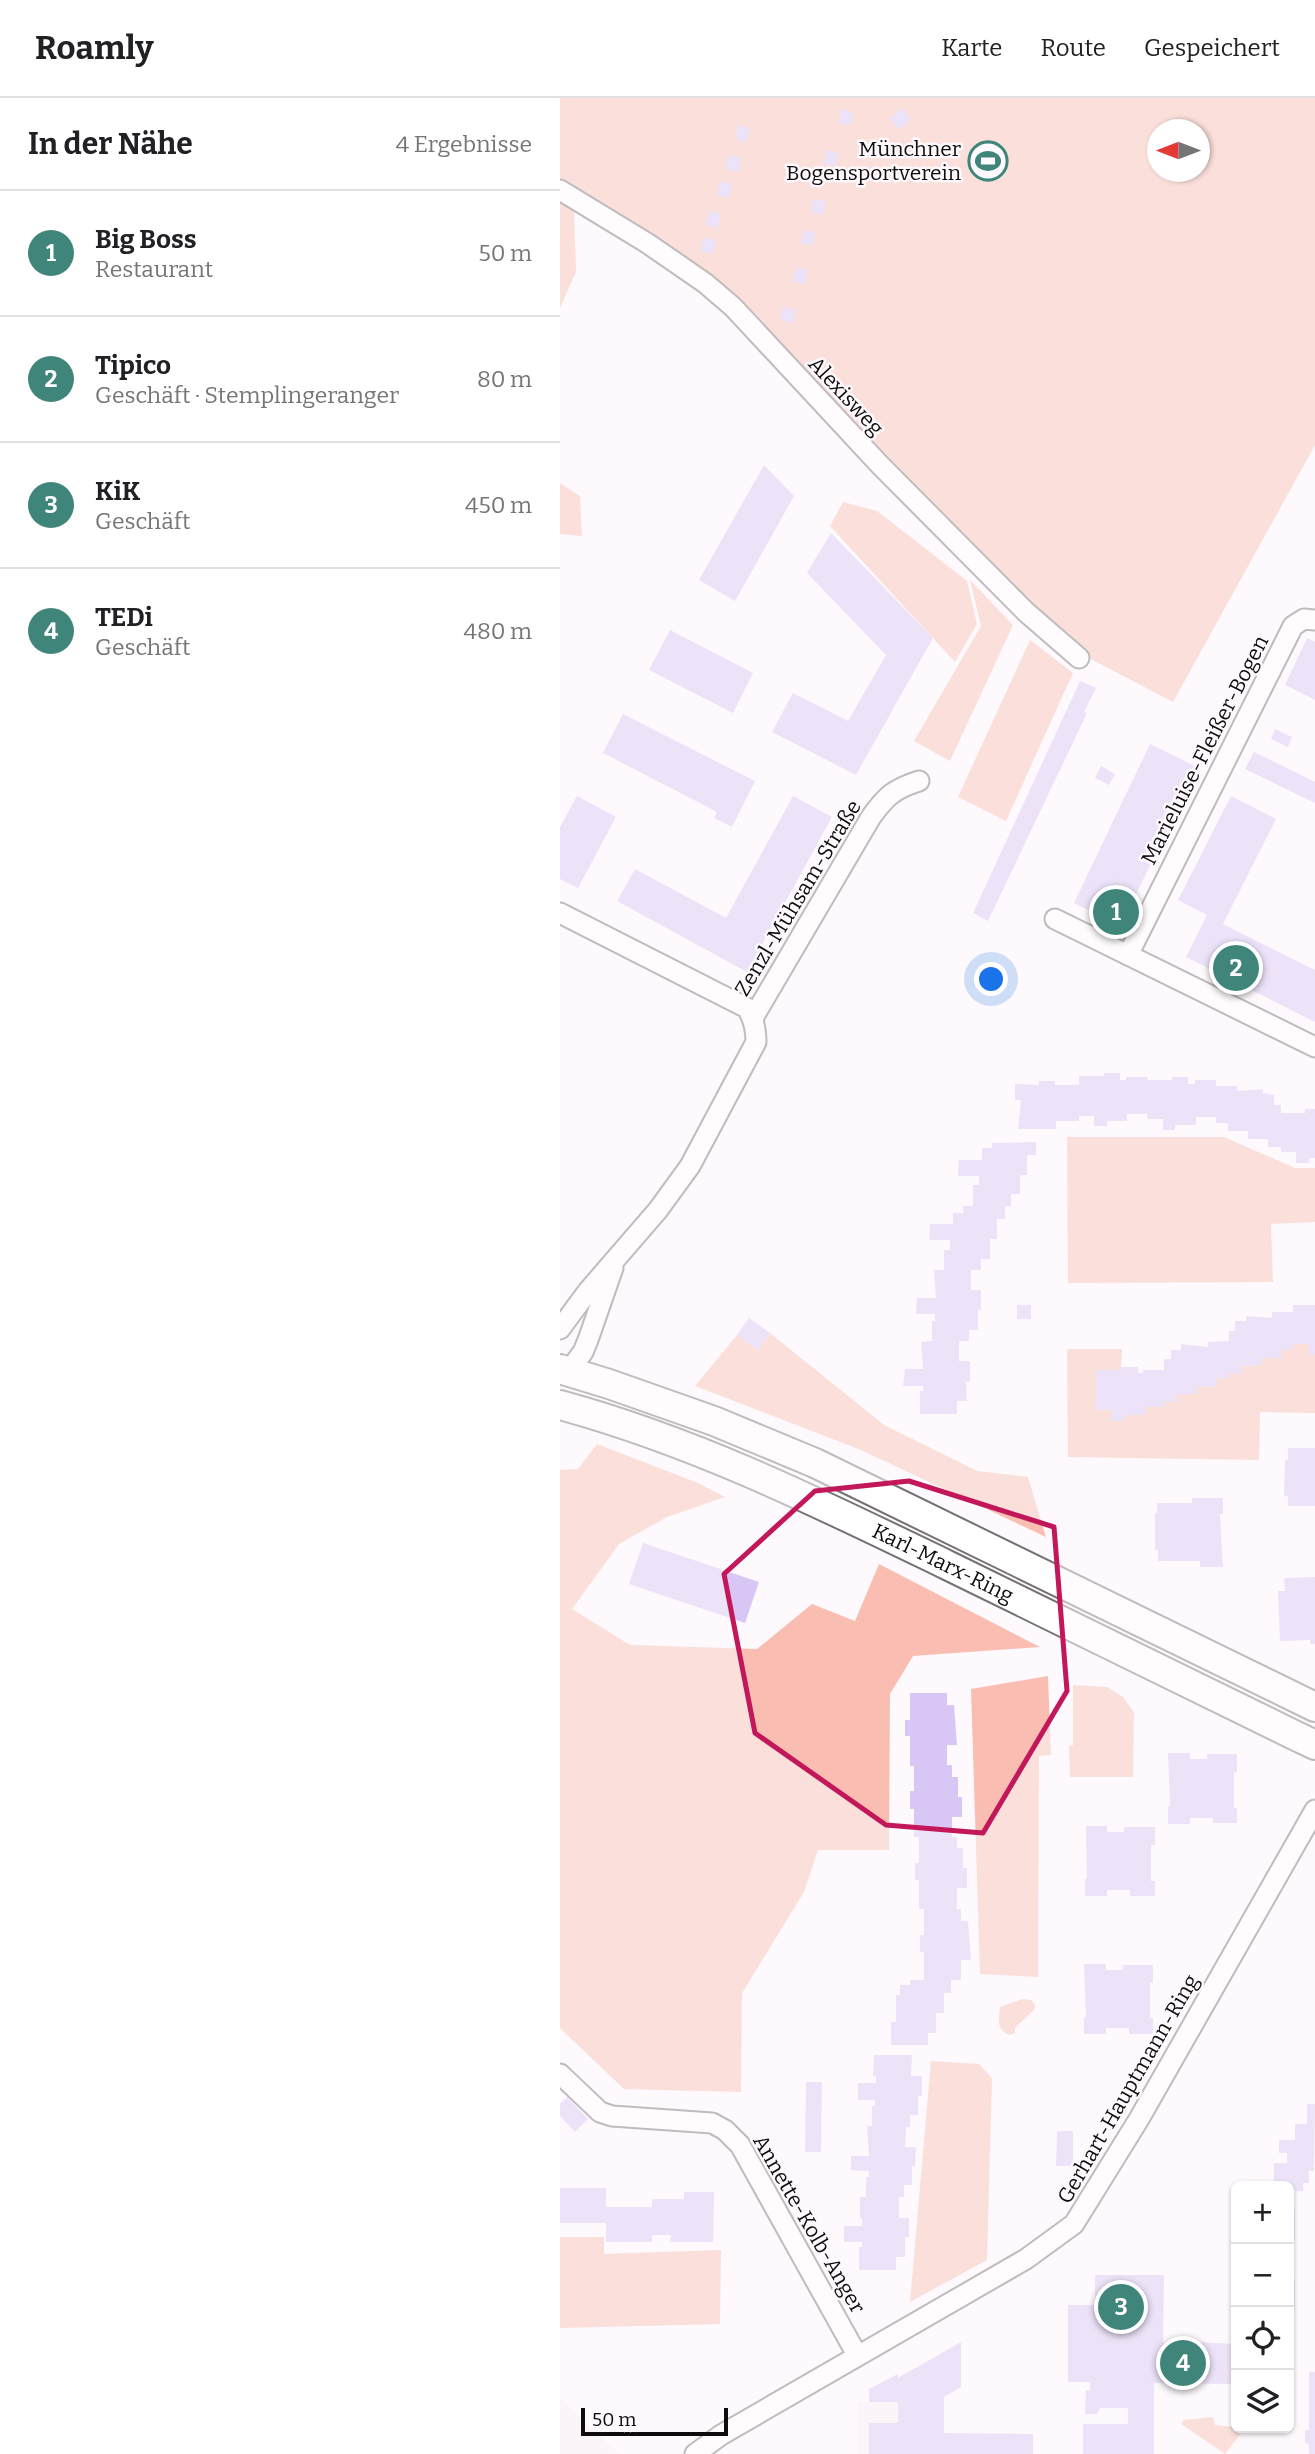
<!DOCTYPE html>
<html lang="de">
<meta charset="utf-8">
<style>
body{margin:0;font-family:Bitter,serif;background:#f6f6f6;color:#202124}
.controls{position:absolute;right:21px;bottom:21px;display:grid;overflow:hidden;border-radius:10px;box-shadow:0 2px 5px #0004}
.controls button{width:63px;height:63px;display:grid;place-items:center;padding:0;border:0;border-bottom:2px solid #e0e0e0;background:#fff;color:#202124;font:35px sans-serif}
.compass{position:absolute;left:587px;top:21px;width:63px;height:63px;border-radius:50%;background:#fff;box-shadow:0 2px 5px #0004;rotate:270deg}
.scale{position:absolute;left:21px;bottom:18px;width:147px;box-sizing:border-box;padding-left:7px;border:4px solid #0e0c0d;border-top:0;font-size:19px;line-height:24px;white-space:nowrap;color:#0e0c0d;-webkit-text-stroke:5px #fdf9fc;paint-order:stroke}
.you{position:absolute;left:432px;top:882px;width:24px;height:24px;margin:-18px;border:5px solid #fff;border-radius:50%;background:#1a73e8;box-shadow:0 0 0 10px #1a73e833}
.badge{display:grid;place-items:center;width:46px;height:46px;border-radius:50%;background:#40857a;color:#fff;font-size:23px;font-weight:700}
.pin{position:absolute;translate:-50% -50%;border:4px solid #fff;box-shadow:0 2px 7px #0006}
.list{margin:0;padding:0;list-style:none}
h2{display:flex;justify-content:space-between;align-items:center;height:91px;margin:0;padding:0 28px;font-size:30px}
h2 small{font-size:23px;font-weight:400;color:#757577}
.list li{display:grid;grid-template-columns:46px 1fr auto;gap:21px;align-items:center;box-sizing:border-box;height:126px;padding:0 28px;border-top:2px solid #e0e0e0}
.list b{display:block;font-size:26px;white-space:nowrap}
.list p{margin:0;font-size:23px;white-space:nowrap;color:#757577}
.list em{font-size:23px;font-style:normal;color:#757577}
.icon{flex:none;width:38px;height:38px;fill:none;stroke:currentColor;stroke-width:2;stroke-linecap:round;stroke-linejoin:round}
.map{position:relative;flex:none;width:755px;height:2356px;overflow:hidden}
header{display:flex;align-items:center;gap:42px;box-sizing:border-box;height:98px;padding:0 35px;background:#fff;border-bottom:2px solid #e0e0e0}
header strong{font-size:33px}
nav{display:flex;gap:38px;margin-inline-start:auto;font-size:24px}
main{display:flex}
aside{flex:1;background:#fff}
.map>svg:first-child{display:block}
.built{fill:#f9eef7}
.green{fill:#f9beb1;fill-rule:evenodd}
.building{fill:#d8c7f5}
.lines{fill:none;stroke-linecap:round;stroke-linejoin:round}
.minor-casing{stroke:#747073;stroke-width:23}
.secondary-casing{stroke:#747073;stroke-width:32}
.minor{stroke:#fff;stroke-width:19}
.secondary{stroke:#fff;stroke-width:28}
.marked{fill:none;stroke:#c2185b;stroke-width:5;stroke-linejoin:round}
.labels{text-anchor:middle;stroke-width:5;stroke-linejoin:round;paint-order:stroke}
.poi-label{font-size:21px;fill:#0e0c0d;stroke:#fdf9fc;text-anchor:end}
.street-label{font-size:21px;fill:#0e0c0d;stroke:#fdf9fc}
</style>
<header>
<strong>Roamly</strong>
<nav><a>Karte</a><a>Route</a><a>Gespeichert</a></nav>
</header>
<main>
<aside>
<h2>In der Nähe<small>4 Ergebnisse</small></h2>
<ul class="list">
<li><span class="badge">1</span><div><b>Big Boss</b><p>Restaurant</p></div><em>50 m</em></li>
<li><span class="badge">2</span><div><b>Tipico</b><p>Geschäft · Stemplingeranger</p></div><em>80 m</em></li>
<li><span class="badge">3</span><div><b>KiK</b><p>Geschäft</p></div><em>450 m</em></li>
<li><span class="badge">4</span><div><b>TEDi</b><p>Geschäft</p></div><em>480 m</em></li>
</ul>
</aside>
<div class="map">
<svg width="755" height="2356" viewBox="0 0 755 2356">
<rect width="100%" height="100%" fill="#fdf9fc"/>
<g class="built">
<path d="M 350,2273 L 351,2356 L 298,2356 L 298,2304 L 309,2304 L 309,2291 L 338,2276 L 338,2279 Z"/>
<path d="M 0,2301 L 59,2356 L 0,2356 Z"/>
</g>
<g class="green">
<path d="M 0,0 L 755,0 L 755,347 L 613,604 L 525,558 L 468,510 L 227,254 L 128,160 L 0,84 ZM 598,32 L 640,32 L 640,74 L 598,74 Z"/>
<path d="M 0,105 L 14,113 L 16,174 L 0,210 Z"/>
<path d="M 0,385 L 20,398 L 22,438 L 0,436 Z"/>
<path d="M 283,404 L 317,413 L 407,483 L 417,526 L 395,564 L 270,428 Z"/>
<path d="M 410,482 L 453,527 L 390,663 L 354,643 L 421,528 Z"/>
<path d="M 470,542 L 513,575 L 446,723 L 398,699 Z"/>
<path d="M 507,1039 L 664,1039 L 735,1070 L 755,1070 L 755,1124 L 711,1126 L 713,1184 L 508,1185 Z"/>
<path d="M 210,1235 L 324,1327 L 417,1373 L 468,1379 L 486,1439 L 301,1352 L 135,1288 L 177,1237 L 198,1252 Z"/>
<path d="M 733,1246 L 749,1246 L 749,1257 L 755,1257 L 755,1315 L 700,1314 L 699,1362 L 508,1359 L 507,1251 L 562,1251 L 561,1272 L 536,1312 L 551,1311 L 565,1317 L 585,1317 L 585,1309 L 604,1309 L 604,1304 L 617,1304 L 617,1296 L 637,1296 L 637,1288 L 657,1289 L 657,1280 L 668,1281 L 669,1275 L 682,1275 L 682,1268 L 701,1267 L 702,1260 L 721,1260 L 721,1252 L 733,1252 Z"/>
<path d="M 37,1346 L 138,1385 L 165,1399 L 107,1419 L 59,1446 L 12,1511 L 70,1547 L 197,1551 L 252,1506 L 295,1523 L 319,1466 L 480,1549 L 353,1558 L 330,1596 L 329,1752 L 258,1752 L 244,1794 L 182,1895 L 181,1994 L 64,1991 L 0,1930 L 0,1372 L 18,1371 Z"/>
<path d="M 488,1578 L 491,1657 L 479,1658 L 478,1879 L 420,1876 L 411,1591 Z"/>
<path d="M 513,1587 L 547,1589 L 563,1599 L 574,1614 L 573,1679 L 510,1679 L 509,1648 L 513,1647 Z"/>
<path d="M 462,1901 L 471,1902 L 475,1907 L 474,1912 L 455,1930 L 455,1935 L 449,1937 C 436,1931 439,1922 440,1909 Z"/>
<path d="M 371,1963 L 419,1966 L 432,1980 L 427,2162 L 350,2204 Z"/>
<path d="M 0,2139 L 44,2139 L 44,2156 L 161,2152 L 160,2226 L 0,2230 Z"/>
<path d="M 653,2319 L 655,2327 L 685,2330 L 665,2356 L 621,2326 L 624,2322 Z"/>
</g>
<g class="building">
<path d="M 342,10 L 351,21 L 339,32 L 329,21 Z"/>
<path d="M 281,11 L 294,14 L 290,28 L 278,25 Z"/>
<path d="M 178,27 L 190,30 L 187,44 L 175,41 Z"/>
<path d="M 267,52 L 279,55 L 276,69 L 263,66 Z"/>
<path d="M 169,57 L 181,60 L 178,74 L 165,71 Z"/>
<path d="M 160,83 L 172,86 L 169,100 L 156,97 Z"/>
<path d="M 254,100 L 266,104 L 263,117 L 250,114 Z"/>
<path d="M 149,113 L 161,116 L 158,130 L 145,127 Z"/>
<path d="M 244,132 L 256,135 L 253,148 L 240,145 Z"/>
<path d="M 143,139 L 156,142 L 152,156 L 140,153 Z"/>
<path d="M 236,169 L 248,172 L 245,186 L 232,183 Z"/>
<path d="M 223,209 L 236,212 L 233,225 L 220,222 Z"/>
<path d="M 204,367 L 234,398 L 175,503 L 139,482 Z"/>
<path d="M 271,435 L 373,540 L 296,677 L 212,634 L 233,595 L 288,623 L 326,557 L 247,475 Z"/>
<path d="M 110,532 L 193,575 L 173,615 L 89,572 Z"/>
<path d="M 747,540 L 755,544 L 755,602 L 725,587 Z"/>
<path d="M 520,583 L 536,590 L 524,614 L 527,615 L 428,823 L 413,815 Z"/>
<path d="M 63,616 L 195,683 L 172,729 L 154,720 L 157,714 L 43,655 Z"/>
<path d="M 715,631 L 732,639 L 728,649 L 711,641 Z"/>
<path d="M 590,646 L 637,669 L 561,828 L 514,805 Z"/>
<path d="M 694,654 L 755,684 L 755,705 L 685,671 Z"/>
<path d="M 541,668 L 555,676 L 549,687 L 535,680 Z"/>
<path d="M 17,698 L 56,719 L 18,790 L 0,781 L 0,729 Z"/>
<path d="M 233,698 L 272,719 L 187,874 L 57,803 L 75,771 L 166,820 Z"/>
<path d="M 671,698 L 716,721 L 663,826 L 755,872 L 755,924 L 626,859 L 647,817 L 618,802 Z"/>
<path d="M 544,975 L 560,975 L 560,982 L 566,982 L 566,979 L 588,979 L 587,982 L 612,982 L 612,979 L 628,979 L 628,986 L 635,986 L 635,982 L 656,982 L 656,988 L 677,988 L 677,993 L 703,991 L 703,995 L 714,997 L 714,1007 L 721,1007 L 721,1015 L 745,1015 L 745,1011 L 755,1011 L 755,1060 L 749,1060 L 749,1065 L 736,1065 L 736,1054 L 721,1054 L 721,1049 L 708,1049 L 708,1041 L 688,1041 L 688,1033 L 668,1033 L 668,1025 L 656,1025 L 656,1019 L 636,1019 L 636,1027 L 615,1027 L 615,1032 L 603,1032 L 603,1021 L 587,1021 L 587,1016 L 567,1016 L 567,1023 L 547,1023 L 547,1028 L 534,1028 L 534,1018 L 519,1018 L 519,1023 L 496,1023 L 496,1031 L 458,1031 L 461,1002 L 455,1002 L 455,986 L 479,987 L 479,983 L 495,983 L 495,987 L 519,987 L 519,978 L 544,978 Z"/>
<path d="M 476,1044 L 476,1057 L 467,1057 L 467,1077 L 460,1077 L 460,1096 L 451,1096 L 451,1108 L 445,1108 L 445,1121 L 437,1121 L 437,1141 L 430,1141 L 430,1161 L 421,1161 L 421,1172 L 411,1172 L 411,1192 L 421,1192 L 421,1212 L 418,1212 L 418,1232 L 409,1232 L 409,1243 L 399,1243 L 399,1263 L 410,1263 L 410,1283 L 406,1284 L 407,1303 L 397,1303 L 397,1316 L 360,1316 L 360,1293 L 363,1293 L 363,1288 L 343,1288 L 345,1271 L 363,1271 L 361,1244 L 372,1243 L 372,1223 L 375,1223 L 375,1216 L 356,1216 L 357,1200 L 376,1200 L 374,1172 L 384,1172 L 384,1152 L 390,1152 L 390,1142 L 369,1142 L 370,1126 L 393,1126 L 393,1115 L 403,1115 L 403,1108 L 413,1108 L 413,1087 L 419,1087 L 419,1078 L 398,1078 L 399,1062 L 422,1062 L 422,1050 L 432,1050 L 432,1045 Z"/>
<rect x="457" y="1207" width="14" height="14"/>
<path d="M 733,1207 L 755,1207 L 755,1257 L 749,1257 L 749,1246 L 733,1246 L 733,1252 L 721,1252 L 722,1260 L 702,1260 L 702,1267 L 682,1268 L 682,1276 L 669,1275 L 669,1281 L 657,1280 L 657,1289 L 637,1288 L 637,1296 L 617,1296 L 617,1304 L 604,1304 L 604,1309 L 585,1309 L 585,1317 L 565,1317 L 565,1323 L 551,1323 L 551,1311 L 535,1312 L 536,1272 L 561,1272 L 561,1269 L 578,1269 L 578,1275 L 583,1275 L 583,1272 L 604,1272 L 604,1261 L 611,1261 L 611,1252 L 621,1252 L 621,1246 L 648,1249 L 648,1244 L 669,1243 L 669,1233 L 675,1233 L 675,1223 L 686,1223 L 686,1218 L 712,1220 L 712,1214 L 733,1214 Z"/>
<path d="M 189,1220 L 210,1235 L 198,1252 L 177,1237 Z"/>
<path d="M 728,1350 L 755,1350 L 755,1408 L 728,1408 L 728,1398 L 724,1398 L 725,1362 L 728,1362 Z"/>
<path d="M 632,1400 L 663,1400 L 663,1416 L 660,1416 L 663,1469 L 640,1469 L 640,1463 L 598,1463 L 598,1452 L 595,1452 L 595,1415 L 597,1415 L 597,1405 L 632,1405 Z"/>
<path d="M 83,1445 L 199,1484 L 185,1525 L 69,1486 Z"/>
<path d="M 755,1479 L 755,1546 L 750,1546 L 750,1542 L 720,1543 L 718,1493 L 725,1493 L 724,1480 Z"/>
<path d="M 350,1595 L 387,1595 L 387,1607 L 394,1607 L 397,1647 L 387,1647 L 387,1667 L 392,1667 L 392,1679 L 398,1679 L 398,1699 L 402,1699 L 402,1719 L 392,1719 L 392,1739 L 397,1739 L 397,1750 L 403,1750 L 403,1770 L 407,1770 L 407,1790 L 397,1790 L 397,1811 L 401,1811 L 401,1823 L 408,1823 L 411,1862 L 401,1862 L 401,1882 L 391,1882 L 391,1895 L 384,1895 L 384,1915 L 376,1915 L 376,1935 L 368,1935 L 368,1947 L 331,1947 L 331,1924 L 336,1924 L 336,1897 L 340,1897 L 340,1887 L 350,1887 L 350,1882 L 364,1882 L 364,1854 L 360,1854 L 360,1837 L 364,1837 L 364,1811 L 359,1811 L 359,1782 L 355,1782 L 355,1765 L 359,1765 L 359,1739 L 354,1739 L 354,1711 L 350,1711 L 350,1693 L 354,1693 L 354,1668 L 350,1668 L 350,1638 L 345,1638 L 345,1622 L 350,1622 Z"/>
<path d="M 608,1655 L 630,1655 L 630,1661 L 647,1661 L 647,1656 L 677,1656 L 677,1674 L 674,1674 L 674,1710 L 677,1710 L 677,1725 L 653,1725 L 653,1720 L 630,1720 L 630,1726 L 608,1726 L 608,1708 L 610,1708 Z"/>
<path d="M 526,1728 L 547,1728 L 547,1734 L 564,1734 L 564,1729 L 595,1729 L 595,1747 L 591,1747 L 591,1783 L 595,1783 L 595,1798 L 570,1798 L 570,1792 L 547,1792 L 547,1798 L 525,1798 L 525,1781 L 527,1781 Z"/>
<path d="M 524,1866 L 546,1866 L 546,1872 L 563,1872 L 563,1867 L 593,1867 L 593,1885 L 590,1885 L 590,1920 L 593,1920 L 593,1936 L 569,1936 L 569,1930 L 546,1930 L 546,1936 L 524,1936 L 524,1919 L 526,1919 Z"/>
<path d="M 314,1957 L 352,1957 L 351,1978 L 362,1978 L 362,1998 L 358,1998 L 358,2017 L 350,2017 L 350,2029 L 346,2029 L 345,2049 L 356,2049 L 355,2068 L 352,2068 L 352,2087 L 344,2087 L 344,2099 L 339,2099 L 339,2120 L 349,2120 L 349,2139 L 345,2139 L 345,2159 L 336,2159 L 336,2172 L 299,2172 L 299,2149 L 302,2149 L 302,2144 L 284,2144 L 284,2128 L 302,2128 L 302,2120 L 300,2120 L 300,2099 L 306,2099 L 306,2079 L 309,2079 L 309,2073 L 291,2072 L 291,2058 L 309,2058 L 307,2028 L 312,2028 L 312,2008 L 315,2008 L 315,2002 L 298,2002 L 298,1985 L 316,1985 L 316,1978 L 313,1978 Z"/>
<path d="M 246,1984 L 262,1984 L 261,2054 L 245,2054 Z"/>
<path d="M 7,1999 L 28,2021 L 15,2034 L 0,2018 L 0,2006 Z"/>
<path d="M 747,2006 L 755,2006 L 754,2073 L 749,2073 L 749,2085 L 743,2085 L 743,2093 L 729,2093 L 729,2088 L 714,2088 L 714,2065 L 727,2065 L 727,2055 L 719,2055 L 719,2042 L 735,2042 L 735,2026 L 747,2026 Z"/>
<path d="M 497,2033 L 513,2033 L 513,2068 L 496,2068 Z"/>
<path d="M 0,2090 L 46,2090 L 46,2109 L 92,2109 L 92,2101 L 124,2101 L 124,2094 L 154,2094 L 153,2144 L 110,2144 L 111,2137 L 92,2137 L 92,2144 L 46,2144 L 46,2125 L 0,2125 Z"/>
<rect x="729" y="2111" width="6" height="32"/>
<path d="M 535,2177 L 604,2177 L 603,2245 L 626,2245 L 626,2248 L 637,2248 L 637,2244 L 676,2246 L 676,2286 L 594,2285 L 594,2356 L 523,2356 L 523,2326 L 568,2326 L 568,2310 L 540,2310 L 537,2316 L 525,2316 L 526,2292 L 530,2293 L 530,2284 L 508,2284 L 508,2207 L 535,2207 Z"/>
<rect x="729" y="2181" width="6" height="31"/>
<path d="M 401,2244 L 401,2289 L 384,2299 L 384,2335 L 473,2336 L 473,2356 L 309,2356 L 309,2325 L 338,2325 L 338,2304 L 309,2304 L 309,2291 L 338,2276 L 338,2280 Z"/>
<path d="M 749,2274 L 755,2274 L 755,2356 L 749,2356 L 749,2347 L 745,2344 L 745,2332 L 749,2332 Z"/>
</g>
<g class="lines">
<g class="minor-casing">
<g id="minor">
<path d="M 0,92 L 87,145 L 145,185 L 173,209 L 320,367 L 466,514 L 519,560"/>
<path d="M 0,815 L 187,910 C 194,921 196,931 196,944 L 130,1068 L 98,1112 L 28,1193 L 0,1231"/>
<path d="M 495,821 L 755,949"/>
<path d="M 568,857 L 733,528 L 744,521 L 755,522"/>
<path d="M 193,920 L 311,719 C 326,698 334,691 359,683"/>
<path d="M 8,1274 L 23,1254 L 28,1242 L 53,1170"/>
<path d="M 0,1976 L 40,2014 L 52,2018 L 152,2025 L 165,2032 L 180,2047 L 297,2257"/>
<path d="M 135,2356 L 161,2337 L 466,2161 L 514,2126 L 579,2021 L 755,1712"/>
</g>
</g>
<g class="secondary-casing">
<g id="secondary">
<path d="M 0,1271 L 49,1286 L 154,1323 L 255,1365 L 755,1609"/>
<path id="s1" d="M 0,1307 C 136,1344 261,1406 387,1467 C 510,1527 632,1588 755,1647"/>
</g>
</g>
<use href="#minor" class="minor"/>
<use href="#secondary" class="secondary"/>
</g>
<path d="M0 0H755V2356H0ZM 349,1383 L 494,1429 L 507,1593 L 423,1735 L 326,1727 L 195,1635 L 164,1476 L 255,1393 Z" fill="#fdf9fc" fill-opacity=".55" fill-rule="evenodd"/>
<path class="marked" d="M 349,1383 L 494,1429 L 507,1593 L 423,1735 L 326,1727 L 195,1635 L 164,1476 L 255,1393 Z"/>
<defs>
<g id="stadium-ring" transform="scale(2.0125)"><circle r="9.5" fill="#fdf9fc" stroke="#40857a" stroke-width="1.5"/><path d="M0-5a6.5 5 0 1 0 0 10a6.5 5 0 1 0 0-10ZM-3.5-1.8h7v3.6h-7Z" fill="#40857a"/></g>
</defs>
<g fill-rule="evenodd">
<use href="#stadium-ring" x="428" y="63"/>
</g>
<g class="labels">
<g class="poi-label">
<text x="401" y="58">Münchner<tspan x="401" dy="24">Bogensportverein</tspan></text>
</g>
<g class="street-label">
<text transform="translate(286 298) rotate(47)" y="7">Alexisweg</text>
<text transform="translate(645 652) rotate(-63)" y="7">Marieluise-Fleißer-Bogen</text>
<text transform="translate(238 800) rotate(-59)" y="7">Zenzl-Mühsam-Straße</text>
<text dy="7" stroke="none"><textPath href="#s1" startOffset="415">Karl-Marx-Ring</textPath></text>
<text transform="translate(568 1991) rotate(-60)" y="7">Gerhart-Hauptmann-Ring</text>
<text transform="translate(249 2126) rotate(60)" y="7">Annette-Kolb-Anger</text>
</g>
</g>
</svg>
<div class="controls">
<button>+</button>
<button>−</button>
<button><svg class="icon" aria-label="locate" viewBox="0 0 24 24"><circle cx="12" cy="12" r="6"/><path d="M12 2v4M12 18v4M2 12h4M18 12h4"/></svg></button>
<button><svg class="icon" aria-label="layers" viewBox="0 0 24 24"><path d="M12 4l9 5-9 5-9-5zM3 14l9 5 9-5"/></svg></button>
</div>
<svg class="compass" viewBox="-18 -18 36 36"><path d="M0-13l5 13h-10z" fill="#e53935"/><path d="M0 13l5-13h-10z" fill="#757577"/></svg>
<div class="scale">50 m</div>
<div class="you"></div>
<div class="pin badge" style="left:556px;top:814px">1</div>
<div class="pin badge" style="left:676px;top:870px">2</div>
<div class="pin badge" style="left:561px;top:2209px">3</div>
<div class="pin badge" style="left:623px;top:2265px">4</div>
</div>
</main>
